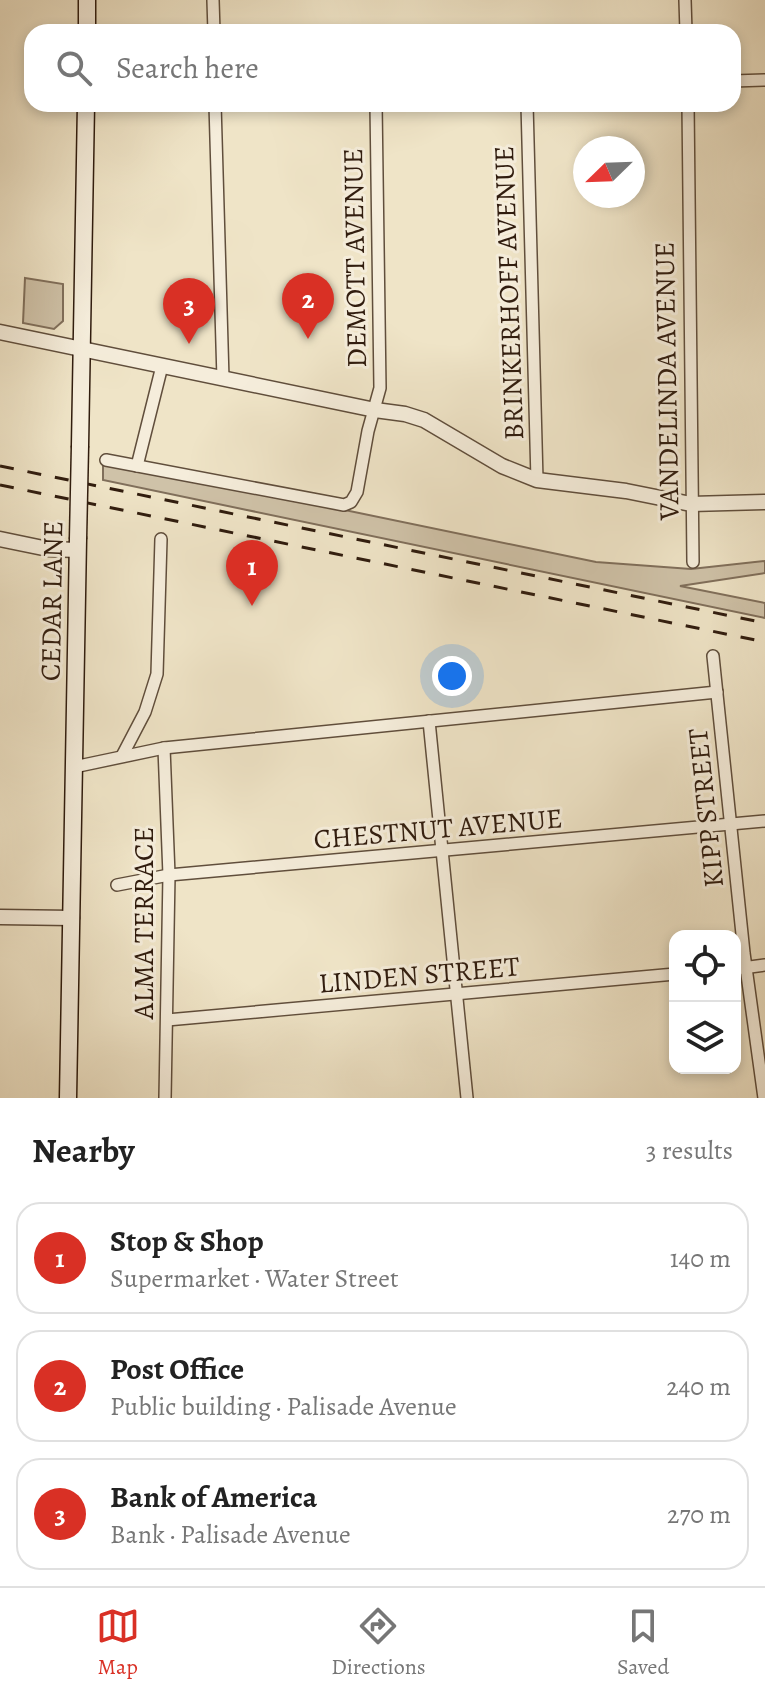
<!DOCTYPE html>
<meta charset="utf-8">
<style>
body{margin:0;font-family:Alegreya,serif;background:#f2f2f2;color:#222}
.controls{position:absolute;right:24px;bottom:24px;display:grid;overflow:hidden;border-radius:16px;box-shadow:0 4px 12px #0003}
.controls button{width:72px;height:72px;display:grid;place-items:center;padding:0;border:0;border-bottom:2px solid #e0e0e0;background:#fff;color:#222;font:40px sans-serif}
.compass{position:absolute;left:573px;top:136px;width:72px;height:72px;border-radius:50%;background:#fff;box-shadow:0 4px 12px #0003;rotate:247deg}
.you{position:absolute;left:452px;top:676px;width:28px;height:28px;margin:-20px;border:6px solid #fff;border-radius:50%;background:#1a73e8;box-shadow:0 0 0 12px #1a73e833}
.badge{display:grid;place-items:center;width:52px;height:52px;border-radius:50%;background:#d93025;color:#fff;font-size:26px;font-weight:700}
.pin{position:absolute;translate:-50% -66px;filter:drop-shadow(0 2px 4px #0008)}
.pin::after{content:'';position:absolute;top:42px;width:28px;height:24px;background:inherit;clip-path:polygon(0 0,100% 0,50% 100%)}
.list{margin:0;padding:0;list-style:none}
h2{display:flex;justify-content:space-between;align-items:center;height:104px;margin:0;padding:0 32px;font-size:34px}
h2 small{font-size:26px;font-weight:400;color:#767676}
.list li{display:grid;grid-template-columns:52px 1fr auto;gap:24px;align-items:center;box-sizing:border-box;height:112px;margin:0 16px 16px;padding:0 16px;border:2px solid #e0e0e0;border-radius:24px}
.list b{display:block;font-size:30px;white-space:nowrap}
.list p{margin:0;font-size:26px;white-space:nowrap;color:#767676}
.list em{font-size:26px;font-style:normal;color:#767676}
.icon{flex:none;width:44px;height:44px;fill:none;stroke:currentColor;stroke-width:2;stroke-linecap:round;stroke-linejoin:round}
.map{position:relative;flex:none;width:765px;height:1098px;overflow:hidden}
.search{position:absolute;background:#fff;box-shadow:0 4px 12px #0003;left:24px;right:24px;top:24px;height:88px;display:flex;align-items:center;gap:20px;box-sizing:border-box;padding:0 28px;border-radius:24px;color:#767676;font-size:30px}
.sheet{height:488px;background:#fff}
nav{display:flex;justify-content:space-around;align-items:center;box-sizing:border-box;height:112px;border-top:2px solid #e0e0e0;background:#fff;font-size:22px;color:#767676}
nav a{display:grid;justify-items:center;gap:4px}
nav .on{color:#d93025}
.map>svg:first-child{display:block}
.green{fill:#cfc2a8;stroke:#806f5b;stroke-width:2}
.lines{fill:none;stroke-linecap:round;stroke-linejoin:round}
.minor-casing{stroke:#604e3c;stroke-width:14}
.tertiary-casing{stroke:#604e3c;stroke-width:17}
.secondary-casing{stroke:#301c0e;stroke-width:19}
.minor{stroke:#f5eddb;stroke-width:11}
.tertiary{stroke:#f5eddb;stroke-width:14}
.secondary{stroke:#f5eddb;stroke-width:16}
.rail{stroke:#301c0e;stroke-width:3;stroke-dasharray:14 14;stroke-linecap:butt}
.secondary-bridge-casing{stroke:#301c0e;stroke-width:19;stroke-linecap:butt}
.secondary-bridge{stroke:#f5eddb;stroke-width:16}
.labels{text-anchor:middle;stroke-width:6;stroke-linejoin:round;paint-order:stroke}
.street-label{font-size:28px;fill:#301c0e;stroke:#f5eddb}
</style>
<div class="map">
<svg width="765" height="1098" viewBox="0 0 765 1098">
<rect width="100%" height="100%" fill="#efe4c7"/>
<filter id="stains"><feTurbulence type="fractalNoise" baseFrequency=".0025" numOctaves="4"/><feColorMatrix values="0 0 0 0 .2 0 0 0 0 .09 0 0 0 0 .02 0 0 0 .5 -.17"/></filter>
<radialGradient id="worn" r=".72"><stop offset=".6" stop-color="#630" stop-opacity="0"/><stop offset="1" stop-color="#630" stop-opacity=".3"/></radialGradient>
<g class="green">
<path d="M 25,278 L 63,284 L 63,321 L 54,329 L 23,323 Z"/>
<path d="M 103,460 L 596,562 L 691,569 L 765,561 L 765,573 L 680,586 L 765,603 L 765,618 L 103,480 Z"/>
</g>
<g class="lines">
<g class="minor-casing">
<g id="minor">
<path d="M 213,0 L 214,32"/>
<path d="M 685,0 L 686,32"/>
<path d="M 733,81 L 765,80"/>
<path d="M 215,104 L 223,379"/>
<path d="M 527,104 L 537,480"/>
<path d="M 688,104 L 693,562"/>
<path d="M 106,460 L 344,505 L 351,502 L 357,492 L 368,431 L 380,388 L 376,104"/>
<path d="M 137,466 L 162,366"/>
<path d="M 713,656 L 744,953 L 764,1098"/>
<path d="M 429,721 L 467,1098"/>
<path d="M 164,748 L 169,875 L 165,1098"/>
<path d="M 122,756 L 145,712 L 157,674 L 161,539"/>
<path d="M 74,767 L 164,748 L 717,692"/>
<path d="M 117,885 L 169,875 L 765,821"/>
<path d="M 735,969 L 765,965"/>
<path d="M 167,1020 L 675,974"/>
</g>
</g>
<g class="tertiary-casing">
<g id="tertiary">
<path d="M 0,332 L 375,410 L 405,414 L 424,420 L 502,466 L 537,480 L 626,491 L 691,504 L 765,502"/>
<path d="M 0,539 L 48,549 L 78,550"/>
<path d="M 0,917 L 72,918"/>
</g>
</g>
<g class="secondary-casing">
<g id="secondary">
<path d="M 87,32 L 87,0"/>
<path d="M 80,446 L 86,104"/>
<path d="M 68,1098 L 78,539"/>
</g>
</g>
<use href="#minor" class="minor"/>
<use href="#tertiary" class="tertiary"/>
<use href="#secondary" class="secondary"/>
<g class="rail">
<path d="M 0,466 L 765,623"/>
<path d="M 0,485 L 765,642"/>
</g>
<g class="secondary-bridge-casing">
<path id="secondary-bridge" d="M 78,539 L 80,446"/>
</g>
<use href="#secondary-bridge" class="secondary-bridge"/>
</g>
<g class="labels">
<g class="street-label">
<text transform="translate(354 258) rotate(-91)" y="10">DEMOTT AVENUE</text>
<text transform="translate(508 293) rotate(-92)" y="10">BRINKERHOFF AVENUE</text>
<text transform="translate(666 381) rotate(-91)" y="10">VANDELINDA AVENUE</text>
<text transform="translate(51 601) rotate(-89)" y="10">CEDAR LANE</text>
<text transform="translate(705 808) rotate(-96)" y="10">KIPP STREET</text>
<text transform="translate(438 828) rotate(-5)" y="10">CHESTNUT AVENUE</text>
<text transform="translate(143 923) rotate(-90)" y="10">ALMA TERRACE</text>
<text transform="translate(419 974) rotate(-5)" y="10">LINDEN STREET</text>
</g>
</g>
<rect width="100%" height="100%" filter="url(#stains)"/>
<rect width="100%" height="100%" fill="url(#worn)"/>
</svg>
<div class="controls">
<button><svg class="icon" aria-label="locate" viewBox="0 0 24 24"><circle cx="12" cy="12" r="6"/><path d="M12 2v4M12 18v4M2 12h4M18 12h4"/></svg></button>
<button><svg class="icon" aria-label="layers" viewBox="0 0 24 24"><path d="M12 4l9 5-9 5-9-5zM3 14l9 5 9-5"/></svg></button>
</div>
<svg class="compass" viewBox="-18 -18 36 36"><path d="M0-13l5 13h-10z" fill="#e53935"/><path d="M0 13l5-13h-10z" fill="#767676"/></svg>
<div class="you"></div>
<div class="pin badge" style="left:252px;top:606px">1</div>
<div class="pin badge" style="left:308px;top:339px">2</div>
<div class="pin badge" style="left:189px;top:344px">3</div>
<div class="search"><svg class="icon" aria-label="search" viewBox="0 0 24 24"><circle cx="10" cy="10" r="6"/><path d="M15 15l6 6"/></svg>Search here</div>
</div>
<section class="sheet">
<h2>Nearby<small>3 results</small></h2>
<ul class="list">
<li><span class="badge">1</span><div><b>Stop &amp; Shop</b><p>Supermarket · Water Street</p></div><em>140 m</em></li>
<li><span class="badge">2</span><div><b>Post Office</b><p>Public building · Palisade Avenue</p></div><em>240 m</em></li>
<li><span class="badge">3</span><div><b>Bank of America</b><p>Bank · Palisade Avenue</p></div><em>270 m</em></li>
</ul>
</section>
<nav>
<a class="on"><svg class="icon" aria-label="map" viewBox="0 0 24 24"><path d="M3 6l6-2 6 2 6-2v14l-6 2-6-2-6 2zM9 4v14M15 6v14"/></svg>Map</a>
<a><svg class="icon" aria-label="directions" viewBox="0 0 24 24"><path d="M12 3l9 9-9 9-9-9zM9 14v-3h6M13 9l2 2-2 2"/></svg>Directions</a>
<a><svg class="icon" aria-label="saved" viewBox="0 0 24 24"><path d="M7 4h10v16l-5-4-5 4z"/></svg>Saved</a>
</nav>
